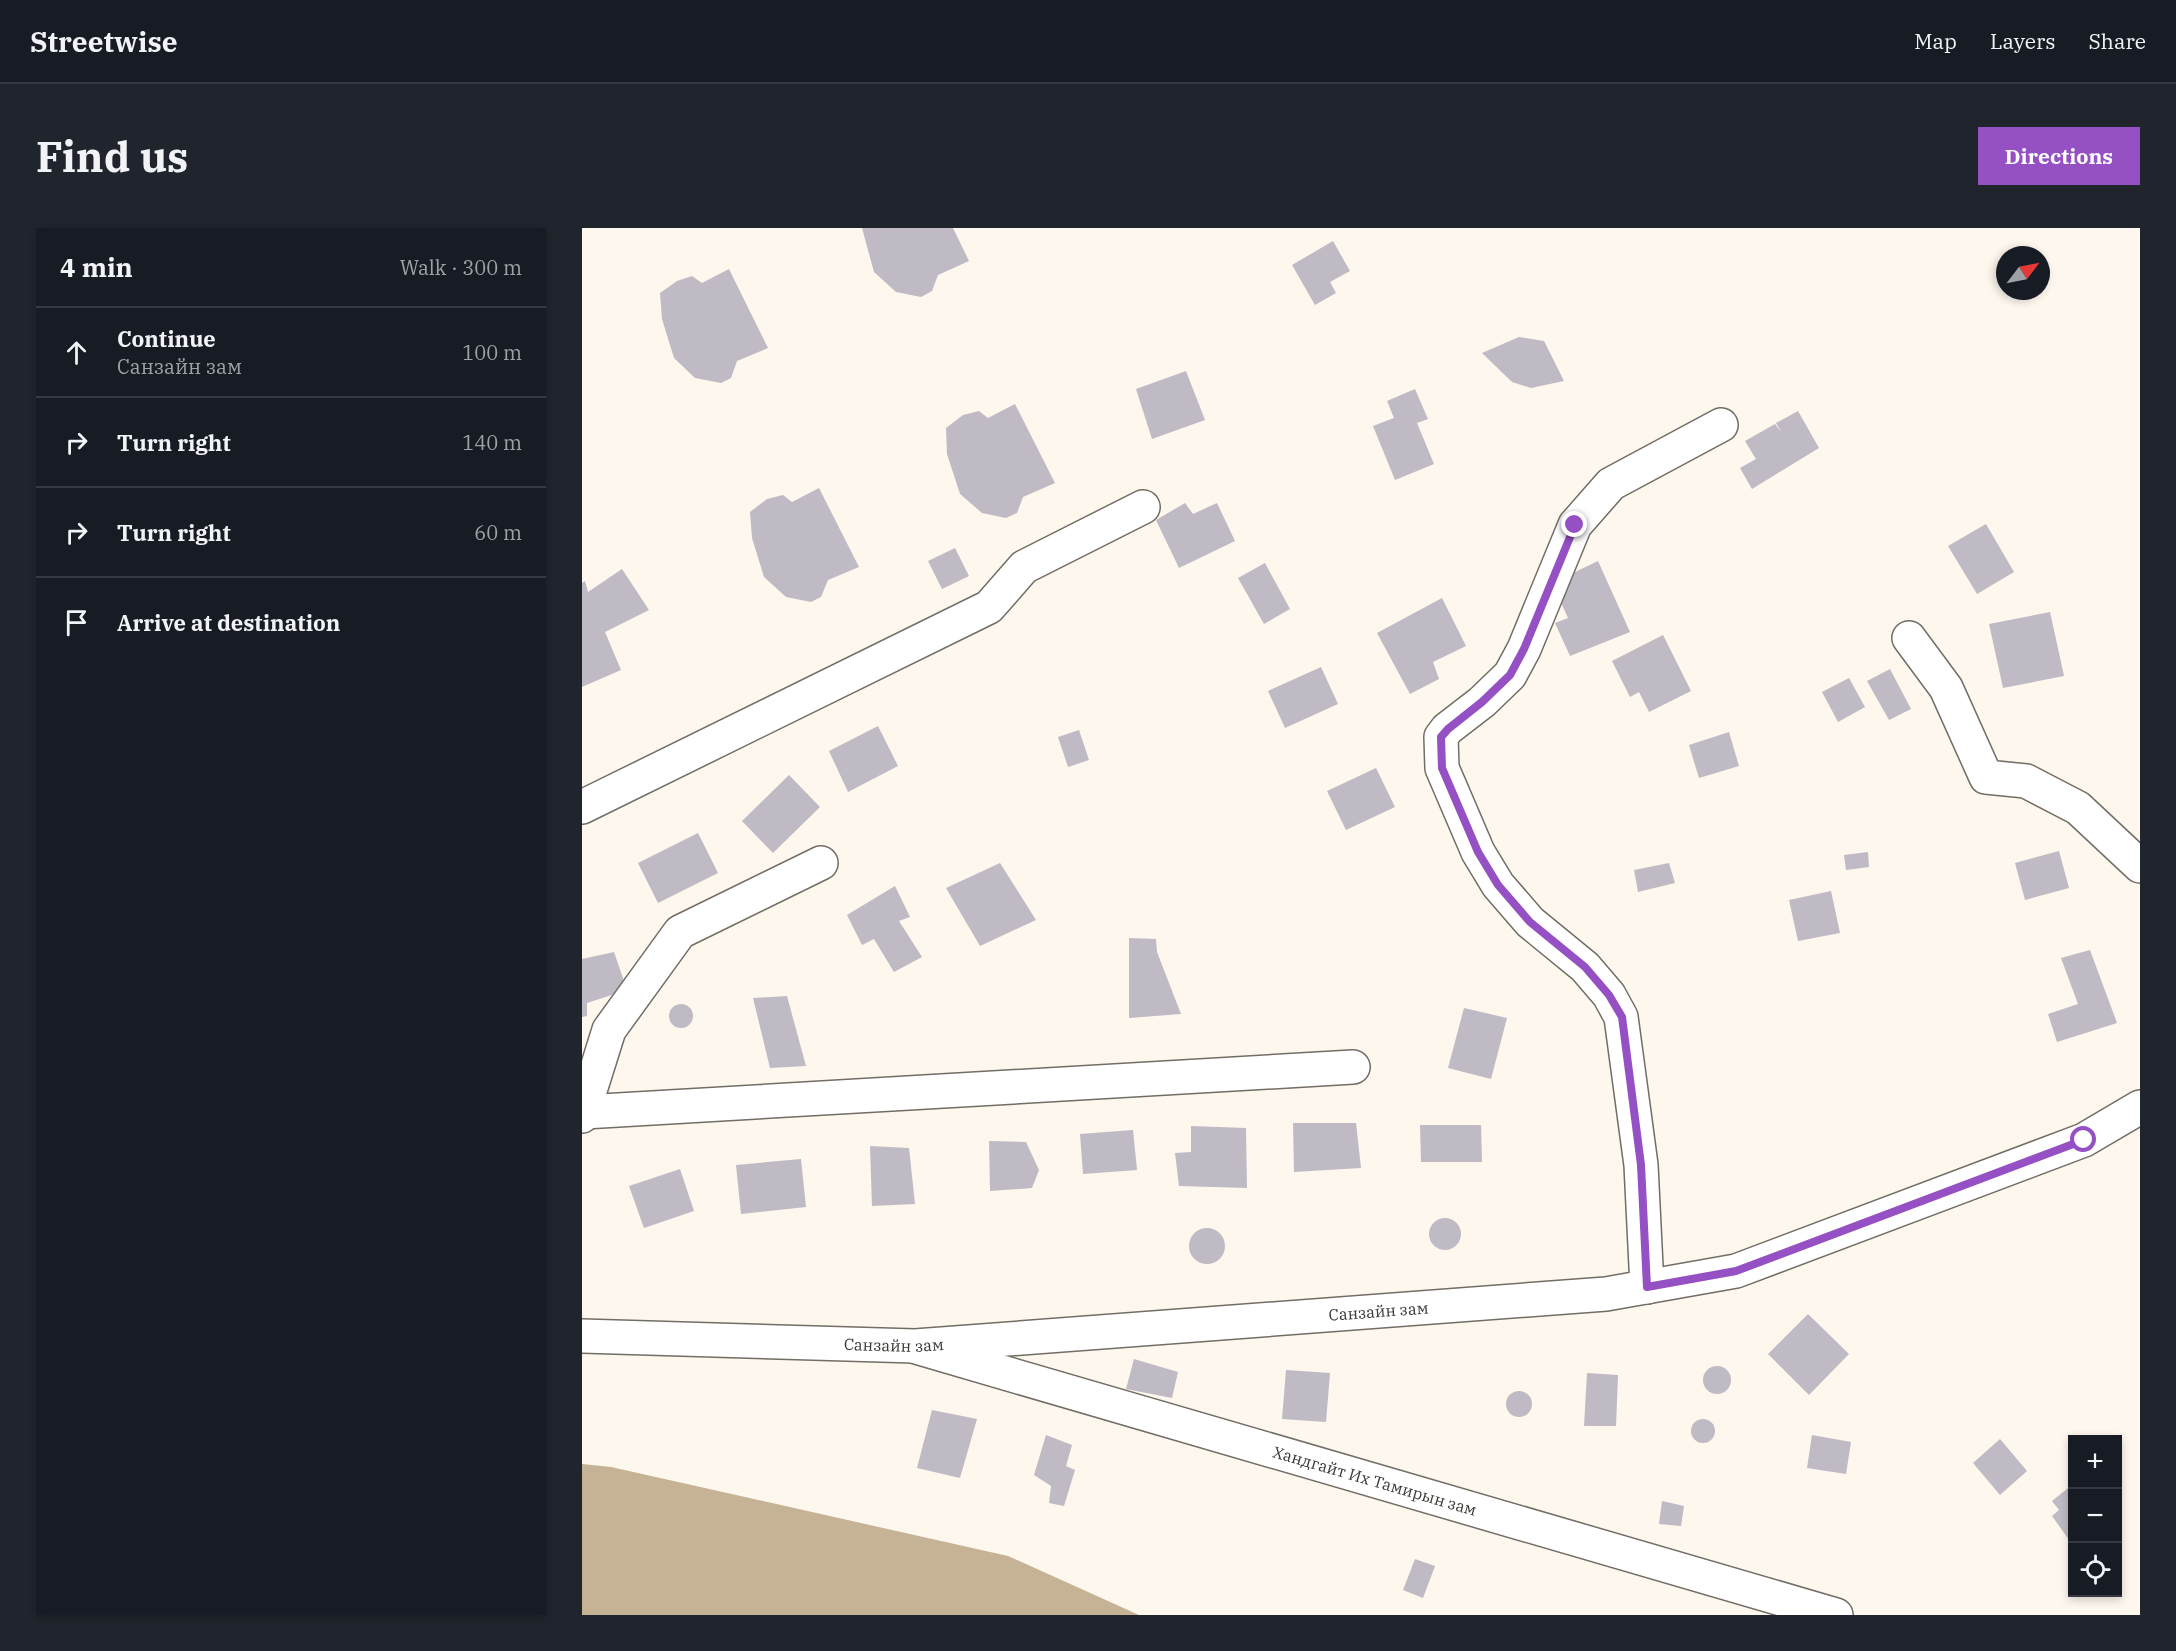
<!DOCTYPE html>
<meta charset="utf-8">
<style>
body{margin:0;font-family:"IBM Plex Serif",serif;background:#20242c;color:#f1f3f6}
.controls{position:absolute;right:18px;bottom:18px;display:grid;overflow:hidden;border-radius:0px;box-shadow:0 3px 9px #0003}
.controls button{width:54px;height:54px;display:grid;place-items:center;padding:0;border:0;border-bottom:2px solid #363941;background:#171b24;color:#f1f3f6;font:30px sans-serif}
.compass{position:absolute;left:1414px;top:18px;width:54px;height:54px;border-radius:50%;background:#171b24;box-shadow:0 3px 9px #0003;rotate:58deg}
.stop{position:absolute;width:18px;height:18px;margin:-14px;border:4px solid #9550c4;border-radius:50%;background:#fff}
.stop.end{background:#9550c4;border-color:#fff;box-shadow:0 2px 6px #0008}
.list{margin:0;padding:0;list-style:none}
h2{display:flex;justify-content:space-between;align-items:center;height:78px;margin:0;padding:0 24px;font-size:26px}
h2 small{font-size:20px;font-weight:400;color:#9ea1a6}
.list li{display:grid;grid-template-columns:39px 1fr auto;gap:18px;align-items:center;box-sizing:border-box;height:90px;padding:0 24px;border-top:2px solid #363941}
.list b{display:block;font-size:22px;white-space:nowrap}
.list p{margin:0;font-size:20px;white-space:nowrap;color:#9ea1a6}
.list em{font-size:20px;font-style:normal;color:#9ea1a6}
.icon{flex:none;width:33px;height:33px;fill:none;stroke:currentColor;stroke-width:2;stroke-linecap:round;stroke-linejoin:round}
.map{position:relative;flex:none;width:1558px;height:1387px;overflow:hidden;border-radius:0px}
header{display:flex;align-items:center;gap:36px;box-sizing:border-box;height:84px;padding:0 30px;background:#171b24;border-bottom:2px solid #363941}
header strong{font-size:28px}
nav{display:flex;gap:33px;margin-inline-start:auto;font-size:21px}
.intro{display:flex;align-items:center;justify-content:space-between;box-sizing:border-box;height:144px;padding:0 36px}
h1{margin:0;font-size:42px}
.button{padding:15px 27px;border-radius:0px;background:#9550c4;color:#fff;font-size:21px;font-weight:700}
main{display:flex;gap:36px;padding:0 36px}
aside{flex:1;background:#171b24;border-radius:0px;box-shadow:0 3px 9px #0003}
.map>svg:first-child{display:block}
.forest{fill:#c6b294}
.building{fill:#bfbac3}
.lines{fill:none;stroke-linecap:round;stroke-linejoin:round}
.minor-casing{stroke:#726d65;stroke-width:36}
.major-casing{stroke:#726d65;stroke-width:36}
.minor{stroke:#fff;stroke-width:33}
.major{stroke:#fff;stroke-width:33}
.route{stroke:#9550c4;stroke-width:8}
.labels{text-anchor:middle;stroke-width:4.5;stroke-linejoin:round;paint-order:stroke}
.street-label{font-size:16px;fill:#3b3835;stroke:#fff}
</style>
<header>
<strong>Streetwise</strong>
<nav><a>Map</a><a>Layers</a><a>Share</a></nav>
</header>
<div class="intro"><h1>Find us</h1><a class="button">Directions</a></div>
<main>
<aside>
<h2>4 min<small>Walk · 300 m</small></h2>
<ul class="list">
<li><svg class="icon" aria-label="ahead" viewBox="0 0 24 24"><path d="M12 20V5M6 11l6-6 6 6"/></svg><div><b>Continue</b><p>Санзайн зам</p></div><em>100 m</em></li>
<li><svg class="icon" aria-label="right" viewBox="0 0 24 24"><path d="M7 20v-9h11M14 6l5 5-5 5"/></svg><div><b>Turn right</b></div><em>140 m</em></li>
<li><svg class="icon" aria-label="right" viewBox="0 0 24 24"><path d="M7 20v-9h11M14 6l5 5-5 5"/></svg><div><b>Turn right</b></div><em>60 m</em></li>
<li><svg class="icon" aria-label="arrive" viewBox="0 0 24 24"><path d="M6 21V4h12l-3 4 3 4H6"/></svg><div><b>Arrive at destination</b></div></li>
</ul>
</aside>
<div class="map">
<svg width="1558" height="1387" viewBox="0 0 1558 1387">
<rect width="100%" height="100%" fill="#fdf7ee"/>
<path class="forest" d="M 0,1236 L 29,1239 L 426,1328 L 557,1387 L 0,1387 Z"/>
<g class="building">
<path d="M 280,0 L 371,0 L 387,33 L 356,47 L 350,63 L 339,69 L 314,64 L 292,44 Z"/>
<path d="M 751,13 L 768,43 L 748,54 L 754,65 L 733,77 L 710,37 Z"/>
<path d="M 147,41 L 186,120 L 155,133 L 149,150 L 139,155 L 113,150 L 92,130 L 80,91 L 78,65 L 95,53 L 110,48 L 120,55 Z"/>
<path d="M 937,109 L 962,113 L 982,153 L 949,160 L 930,154 L 900,125 Z"/>
<path d="M 604,143 L 623,192 L 570,211 L 554,161 Z"/>
<path d="M 833,161 L 846,191 L 835,195 L 852,236 L 813,252 L 791,198 L 812,190 L 805,173 Z"/>
<path d="M 433,176 L 473,255 L 441,269 L 435,285 L 424,290 L 400,285 L 378,266 L 365,226 L 364,200 L 381,187 L 397,183 L 406,190 Z"/>
<path d="M 1216,183 L 1237,220 L 1170,261 L 1158,240 L 1174,231 L 1163,213 L 1193,196 L 1199,204 L 1194,195 Z"/>
<path d="M 237,260 L 277,339 L 246,352 L 239,369 L 229,374 L 204,369 L 182,349 L 170,310 L 168,284 L 185,271 L 201,267 L 210,274 Z"/>
<path d="M 603,275 L 611,286 L 635,275 L 653,313 L 597,340 L 574,292 Z"/>
<path d="M 1404,296 L 1432,344 L 1395,366 L 1366,318 Z"/>
<path d="M 373,320 L 387,348 L 360,361 L 346,333 Z"/>
<path d="M 1016,333 L 1048,404 L 988,428 L 973,395 L 986,390 L 970,355 Z"/>
<path d="M 683,335 L 708,381 L 682,396 L 656,350 Z"/>
<path d="M 40,341 L 67,382 L 23,404 L 39,442 L 0,459 L 0,355 L 3,353 L 6,364 Z"/>
<path d="M 860,370 L 884,418 L 851,434 L 857,451 L 828,466 L 795,405 Z"/>
<path d="M 1468,384 L 1482,448 L 1421,460 L 1407,396 Z"/>
<path d="M 1081,407 L 1109,463 L 1067,484 L 1057,464 L 1048,469 L 1030,433 Z"/>
<path d="M 739,439 L 756,476 L 703,500 L 686,463 Z"/>
<path d="M 1308,441 L 1329,481 L 1307,492 L 1285,453 Z"/>
<path d="M 1267,450 L 1283,479 L 1256,494 L 1240,464 Z"/>
<path d="M 296,498 L 316,538 L 266,564 L 247,523 Z"/>
<path d="M 497,502 L 507,532 L 486,539 L 476,509 Z"/>
<path d="M 1147,504 L 1157,538 L 1117,550 L 1107,517 Z"/>
<path d="M 794,540 L 813,579 L 764,602 L 745,563 Z"/>
<path d="M 207,547 L 238,579 L 191,625 L 160,593 Z"/>
<path d="M 116,605 L 136,645 L 76,675 L 56,635 Z"/>
<path d="M 1477,623 L 1487,660 L 1443,672 L 1433,635 Z"/>
<path d="M 1286,624 L 1287,639 L 1264,642 L 1262,627 Z"/>
<path d="M 418,635 L 454,692 L 398,718 L 364,660 Z"/>
<path d="M 1087,635 L 1093,655 L 1056,664 L 1052,642 Z"/>
<path d="M 313,658 L 328,689 L 317,693 L 340,729 L 312,744 L 292,711 L 280,717 L 265,687 Z"/>
<path d="M 1249,663 L 1258,705 L 1216,713 L 1207,672 Z"/>
<path d="M 547,710 L 574,711 L 575,724 L 599,786 L 547,790 Z"/>
<path d="M 1508,722 L 1535,795 L 1475,814 L 1466,786 L 1496,776 L 1479,730 Z"/>
<path d="M 32,724 L 45,762 L 5,775 L 5,788 L 0,789 L 0,731 Z"/>
<path d="M 205,768 L 224,838 L 188,840 L 171,770 Z"/>
<circle cx="99" cy="788" r="12"/>
<path d="M 882,780 L 925,790 L 909,851 L 866,840 Z"/>
<path d="M 711,895 L 774,895 L 779,940 L 712,944 Z"/>
<path d="M 838,897 L 899,897 L 900,934 L 839,934 Z"/>
<path d="M 609,898 L 664,900 L 665,960 L 597,958 L 593,925 L 609,924 Z"/>
<path d="M 551,902 L 555,942 L 501,946 L 498,906 Z"/>
<path d="M 407,913 L 444,914 L 457,942 L 450,960 L 408,963 Z"/>
<path d="M 288,918 L 327,920 L 333,976 L 290,978 Z"/>
<path d="M 219,931 L 224,979 L 159,986 L 154,937 Z"/>
<path d="M 98,941 L 112,983 L 62,1000 L 47,958 Z"/>
<circle cx="863" cy="1006" r="16"/>
<circle cx="625" cy="1018" r="18"/>
<path d="M 1226,1086 L 1267,1126 L 1227,1167 L 1186,1126 Z"/>
<path d="M 552,1131 L 596,1144 L 590,1170 L 544,1161 Z"/>
<circle cx="1135" cy="1152" r="14"/>
<path d="M 704,1142 L 748,1145 L 744,1194 L 700,1191 Z"/>
<path d="M 1005,1145 L 1036,1147 L 1034,1198 L 1002,1198 Z"/>
<circle cx="937" cy="1176" r="13"/>
<path d="M 350,1182 L 395,1191 L 378,1250 L 335,1240 Z"/>
<circle cx="1121" cy="1203" r="12"/>
<path d="M 464,1207 L 490,1217 L 484,1238 L 493,1242 L 482,1278 L 467,1275 L 469,1258 L 452,1247 Z"/>
<path d="M 1230,1207 L 1269,1214 L 1264,1246 L 1225,1240 Z"/>
<path d="M 1418,1211 L 1445,1243 L 1418,1267 L 1391,1235 Z"/>
<path d="M 1490,1257 L 1490,1316 L 1470,1288 L 1477,1282 L 1470,1273 Z"/>
<path d="M 1080,1273 L 1102,1278 L 1099,1298 L 1077,1296 Z"/>
<path d="M 833,1331 L 853,1338 L 841,1370 L 821,1362 Z"/>
</g>
<g class="lines">
<g class="minor-casing">
<g id="minor">
<path d="M 1327,410 L 1364,460 L 1404,549 L 1444,553 L 1496,580 L 1558,638"/>
<path d="M 0,579 L 407,379 L 442,339 L 561,279"/>
<path d="M 2,884 L 771,839"/>
<path d="M 0,888 L 27,802 L 98,704 L 239,635"/>
<path d="M 1065,1059 L 1059,937 L 1039,789 L 1027,767 L 1003,739 L 948,694 L 916,657 L 896,624 L 860,540 L 859,509 L 865,501 L 900,474 L 928,447 L 942,421 L 993,297 L 1029,256 L 1139,197"/>
<path id="s1" d="M 334,1119 L 1254,1387"/>
</g>
</g>
<g class="major-casing">
<g id="major">
<path id="s2" d="M 0,1108 L 333,1118 L 1024,1066 L 1154,1043 L 1502,912 L 1558,879"/>
</g>
</g>
<use href="#minor" class="minor"/>
<use href="#major" class="major"/>
</g>
<g class="lines">
<path class="route" d="M 993,297 L 942,421 L 928,447 L 900,474 L 866,501 L 859,509 L 860,540 L 896,624 L 916,657 L 948,694 L 1003,739 L 1027,767 L 1040,789 L 1059,937 L 1065,1059 L 1154,1043 L 1502,912"/>
</g>
<g class="labels">
<g class="street-label">
<text dy="6" stroke="none"><textPath href="#s2" startOffset="798">Санзайн зам</textPath></text>
<text dy="6" stroke="none"><textPath href="#s2" startOffset="312">Санзайн зам</textPath></text>
<text dy="6" stroke="none"><textPath href="#s1" startOffset="478">Хандгайт Их Тамирын зам</textPath></text>
</g>
</g>
</svg>
<div class="controls">
<button>+</button>
<button>−</button>
<button><svg class="icon" aria-label="locate" viewBox="0 0 24 24"><circle cx="12" cy="12" r="6"/><path d="M12 2v4M12 18v4M2 12h4M18 12h4"/></svg></button>
</div>
<svg class="compass" viewBox="-18 -18 36 36"><path d="M0-13l5 13h-10z" fill="#e53935"/><path d="M0 13l5-13h-10z" fill="#9ea1a6"/></svg>
<div class="stop" style="left:1502px;top:912px"></div>
<div class="stop end" style="left:993px;top:297px"></div>
</div>
</main>
